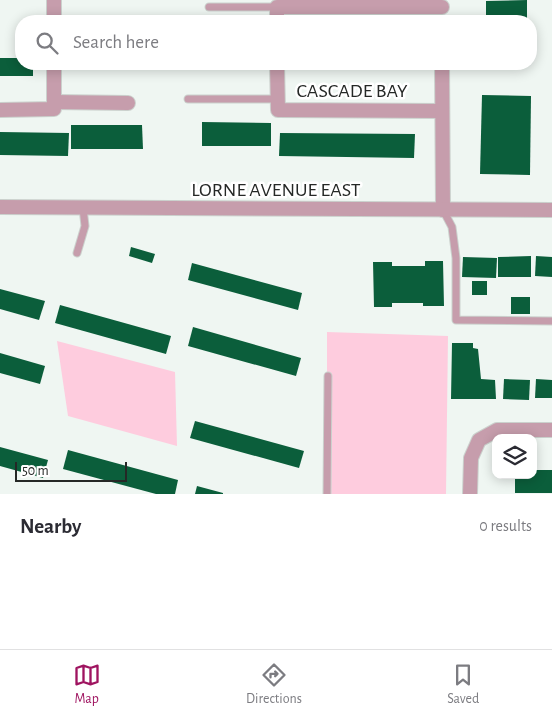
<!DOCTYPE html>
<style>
body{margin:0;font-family:"Alegreya Sans",sans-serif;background:#f2f2f3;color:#2b2b33}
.controls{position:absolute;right:15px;bottom:15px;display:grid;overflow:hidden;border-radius:10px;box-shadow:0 2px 12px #0003}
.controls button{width:45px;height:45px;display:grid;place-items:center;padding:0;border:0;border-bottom:1px solid #e1e1e2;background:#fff;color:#2b2b33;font:25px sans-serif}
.scale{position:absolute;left:15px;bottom:12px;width:112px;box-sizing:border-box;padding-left:5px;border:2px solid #252826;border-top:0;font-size:14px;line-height:18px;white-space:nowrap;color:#252826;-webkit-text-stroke:4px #fff;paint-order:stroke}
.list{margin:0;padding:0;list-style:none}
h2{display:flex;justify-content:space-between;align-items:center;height:65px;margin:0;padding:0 20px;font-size:21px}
h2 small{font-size:16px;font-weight:400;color:#7c7c81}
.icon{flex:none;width:28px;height:28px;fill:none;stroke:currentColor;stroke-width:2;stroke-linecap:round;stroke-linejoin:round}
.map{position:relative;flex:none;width:552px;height:494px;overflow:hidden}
.search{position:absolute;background:#fff;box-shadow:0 2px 12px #0003;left:15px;right:15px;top:15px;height:55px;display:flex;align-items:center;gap:12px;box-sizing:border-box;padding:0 18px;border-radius:20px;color:#7c7c81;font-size:19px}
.sheet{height:155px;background:#fff}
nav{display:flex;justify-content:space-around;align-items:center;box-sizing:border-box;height:70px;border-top:1px solid #e1e1e2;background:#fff;font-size:14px;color:#7c7c81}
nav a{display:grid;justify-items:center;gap:2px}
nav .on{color:#9f1460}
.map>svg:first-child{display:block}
.green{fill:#feccde}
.building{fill:#0b5e3b}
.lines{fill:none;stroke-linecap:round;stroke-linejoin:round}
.service-casing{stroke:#cbd1cd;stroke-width:9}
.minor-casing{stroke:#cbd1cd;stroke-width:16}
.service{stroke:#c69dac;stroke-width:7}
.minor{stroke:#c69dac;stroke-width:14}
.labels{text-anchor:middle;stroke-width:5;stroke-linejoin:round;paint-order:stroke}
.street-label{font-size:20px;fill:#252826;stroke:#fff}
</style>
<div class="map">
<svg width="552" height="494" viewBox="0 0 552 494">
<rect width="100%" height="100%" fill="#eff6f2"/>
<g class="green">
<path d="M 327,332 L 448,336 L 446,494 L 327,494 Z"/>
<path d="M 57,341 L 175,372 L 177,446 L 68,416 Z"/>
</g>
<g class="building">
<path d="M 527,0 L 527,21 L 486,21 L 486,1 Z"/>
<path d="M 0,58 L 21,58 L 21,64 L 33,64 L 33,76 L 0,76 Z"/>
<path d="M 482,95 L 531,96 L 530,175 L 480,174 Z"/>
<path d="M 202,122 L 271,123 L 271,146 L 202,146 Z"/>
<path d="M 71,125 L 142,125 L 143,149 L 71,149 Z"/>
<path d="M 0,132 L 69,133 L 68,156 L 0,155 Z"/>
<path d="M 280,133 L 415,134 L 414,158 L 279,156 Z"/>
<path d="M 131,247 L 155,254 L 152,263 L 129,256 Z"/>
<path d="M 531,256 L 531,277 L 498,277 L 498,257 Z"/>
<path d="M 536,256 L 552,257 L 552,277 L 535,276 Z"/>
<path d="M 463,257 L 497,258 L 496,278 L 462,277 Z"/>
<path d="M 425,261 L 443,261 L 444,306 L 423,306 L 423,303 L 392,303 L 392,307 L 374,307 L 373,262 L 392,262 L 392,266 L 425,266 Z"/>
<path d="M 192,263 L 302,293 L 298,310 L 188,280 Z"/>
<rect x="472" y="281" width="15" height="14"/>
<path d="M 0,289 L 45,301 L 39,320 L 0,309 Z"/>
<rect x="511" y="297" width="19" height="17"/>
<path d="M 60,305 L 171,336 L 166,354 L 55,323 Z"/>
<path d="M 193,327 L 301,358 L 296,376 L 188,346 Z"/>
<path d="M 452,343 L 473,343 L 473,348 L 478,349 L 481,379 L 495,380 L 496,399 L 451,399 Z"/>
<path d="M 0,353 L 45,366 L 40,384 L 0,373 Z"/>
<path d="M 504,379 L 530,380 L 529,400 L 503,399 Z"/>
<path d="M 536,379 L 552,380 L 552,398 L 535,398 Z"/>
<path d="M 195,421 L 304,451 L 299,468 L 190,438 Z"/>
<path d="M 0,447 L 48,460 L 43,478 L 0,466 Z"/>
<path d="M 68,450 L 178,480 L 175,494 L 156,494 L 63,469 Z"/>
<path d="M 533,470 L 552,470 L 552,493 L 515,493 L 515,475 L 533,475 Z"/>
<path d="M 197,486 L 223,493 L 223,494 L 195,494 Z"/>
</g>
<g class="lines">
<g class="service-casing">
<g id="service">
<path d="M 209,7 L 277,7"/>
<path d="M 188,99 L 278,99"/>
<path d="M 443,210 L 452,227 L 456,258 L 456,320 L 552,321"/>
<path d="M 77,253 L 85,226 L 83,208"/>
<path d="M 327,494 L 328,376"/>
</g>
</g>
<g class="minor-casing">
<g id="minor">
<path d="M 54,21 L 54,0"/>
<path d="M 277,21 L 277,7 L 442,7"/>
<path d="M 277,64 L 278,110 L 442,111"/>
<path d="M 442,64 L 443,210"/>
<path d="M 54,102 L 128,103"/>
<path d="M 0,110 L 54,109 L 54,64"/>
<path d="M 0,207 L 552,210"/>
<path d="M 470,494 L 471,458 L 479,440 L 497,430 L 552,430"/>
</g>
</g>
<use href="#service" class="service"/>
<use href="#minor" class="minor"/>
</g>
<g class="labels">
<g class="street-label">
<text x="352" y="97">CASCADE BAY</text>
<text x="276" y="196">LORNE AVENUE EAST</text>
</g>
</g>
</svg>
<div class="controls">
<button><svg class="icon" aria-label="layers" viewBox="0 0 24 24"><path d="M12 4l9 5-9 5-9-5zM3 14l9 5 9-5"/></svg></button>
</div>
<div class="scale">50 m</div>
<div class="search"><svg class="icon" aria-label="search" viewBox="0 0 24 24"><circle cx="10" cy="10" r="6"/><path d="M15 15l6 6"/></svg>Search here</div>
</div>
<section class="sheet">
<h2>Nearby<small>0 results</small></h2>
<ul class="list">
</ul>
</section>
<nav>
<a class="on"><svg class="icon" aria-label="map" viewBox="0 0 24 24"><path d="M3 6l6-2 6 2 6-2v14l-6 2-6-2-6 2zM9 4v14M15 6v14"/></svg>Map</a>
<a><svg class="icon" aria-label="directions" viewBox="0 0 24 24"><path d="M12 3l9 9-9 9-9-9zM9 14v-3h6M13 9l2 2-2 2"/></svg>Directions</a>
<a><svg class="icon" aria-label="saved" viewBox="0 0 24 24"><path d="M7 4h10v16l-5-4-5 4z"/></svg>Saved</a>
</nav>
